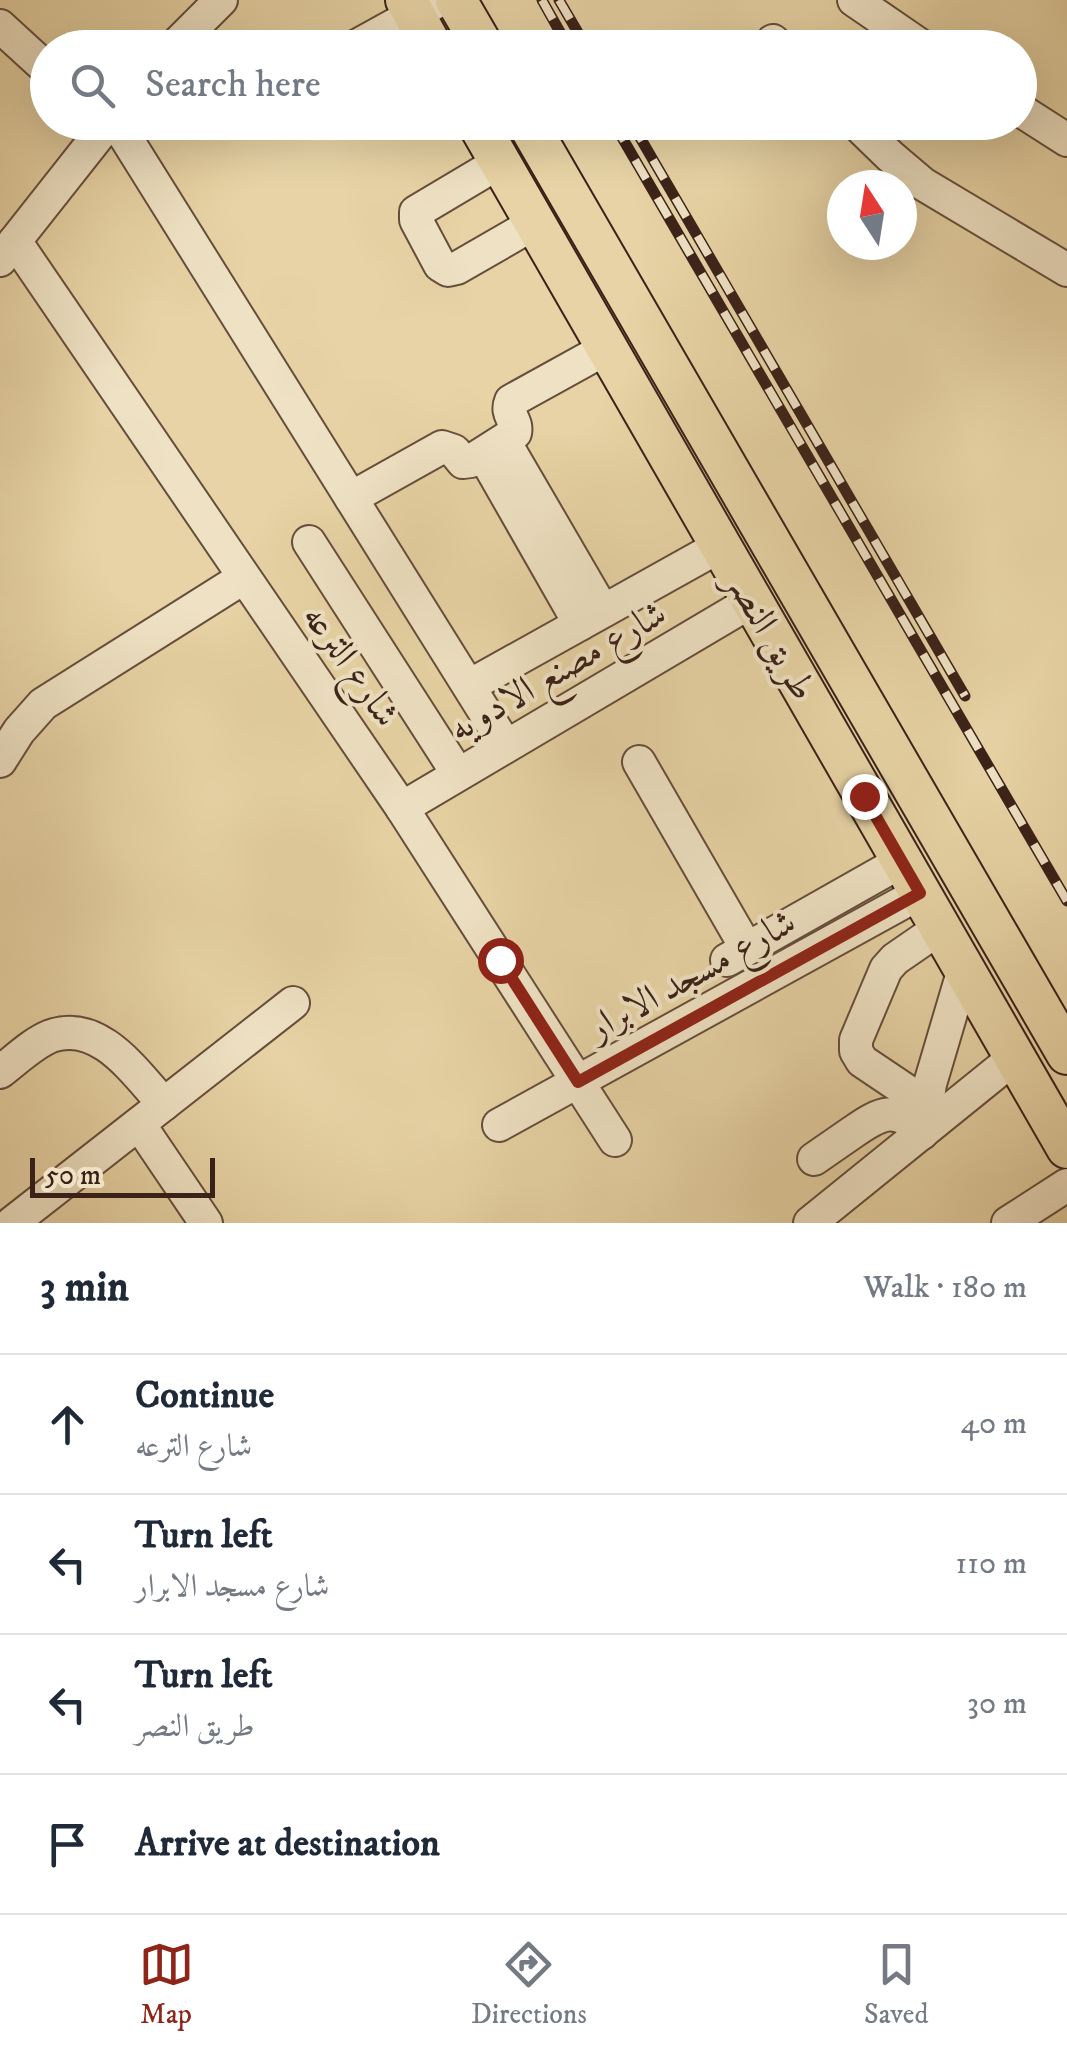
<!DOCTYPE html>
<meta charset="utf-8">
<style>
body{margin:0;font-family:"IM FELL DW Pica",Amiri,serif;background:#f2f2f3;color:#1f2937}
.compass{position:absolute;left:827px;top:170px;width:90px;height:90px;border-radius:50%;background:#fff;box-shadow:0 10px 40px #0002;rotate:348deg}
.scale{position:absolute;left:30px;bottom:25px;width:185px;box-sizing:border-box;padding-left:10px;border:5px solid #3b2219;border-top:0;font-size:28px;line-height:35px;white-space:nowrap;color:#3b2219;-webkit-text-stroke:8px #efe2c4;paint-order:stroke}
.stop{position:absolute;width:30px;height:30px;margin:-22px;border:8px solid #8f2418;border-radius:50%;background:#fff}
.stop.end{background:#8f2418;border-color:#fff;box-shadow:0 2px 10px #0008}
.list{margin:0;padding:0;list-style:none}
h2{display:flex;justify-content:space-between;align-items:center;height:130px;margin:0;padding:0 40px;font-size:42px}
h2 small{font-size:32px;font-weight:400;color:#747a83}
.list li{display:grid;grid-template-columns:65px 1fr auto;gap:30px;align-items:center;box-sizing:border-box;height:140px;padding:0 40px;border-top:2px solid #e0e1e3}
.list b{display:block;font-size:38px;white-space:nowrap}
.list p{margin:0;font-size:32px;white-space:nowrap;color:#747a83}
.list em{font-size:32px;font-style:normal;color:#747a83}
.icon{flex:none;width:55px;height:55px;fill:none;stroke:currentColor;stroke-width:2;stroke-linecap:round;stroke-linejoin:round}
.map{position:relative;flex:none;width:1067px;height:1223px;overflow:hidden}
.search{position:absolute;background:#fff;box-shadow:0 10px 40px #0002;left:30px;right:30px;top:30px;height:110px;display:flex;align-items:center;gap:25px;box-sizing:border-box;padding:0 35px;border-radius:55px;color:#747a83;font-size:38px}
.sheet{height:690px;background:#fff}
nav{display:flex;justify-content:space-around;align-items:center;box-sizing:border-box;height:140px;border-top:2px solid #e0e1e3;background:#fff;font-size:28px;color:#747a83}
nav a{display:grid;justify-items:center;gap:5px}
nav .on{color:#8f2418}
.map>svg:first-child{display:block}
.lines{fill:none;stroke-linecap:round;stroke-linejoin:round}
.minor-casing{stroke:#664e3c;stroke-width:36}
.major-casing{stroke:#3b2219;stroke-width:44}
.minor{stroke:#efe2c4;stroke-width:32}
.major{stroke:#e7d3a5;stroke-width:40}
.rail-casing{stroke:#3b2219;stroke-width:11}
.rail{stroke:#efe2c4;stroke-width:8;stroke-dasharray:22;stroke-linecap:butt}
.route{stroke:#8f2418;stroke-width:12}
.labels{text-anchor:middle;stroke-width:8;stroke-linejoin:round;paint-order:stroke}
.street-label{font-size:38px;fill:#3b2219;stroke:#efe2c4}
</style>
<div class="map">
<svg width="1067" height="1223" viewBox="0 0 1067 1223">
<rect width="100%" height="100%" fill="#e7d3a5"/>
<filter id="stains"><feTurbulence type="fractalNoise" baseFrequency=".002" numOctaves="4"/><feColorMatrix values="0 0 0 0 .2 0 0 0 0 .09 0 0 0 0 .02 0 0 0 .5 -.17"/></filter>
<radialGradient id="worn" r=".72"><stop offset=".6" stop-color="#630" stop-opacity="0"/><stop offset="1" stop-color="#630" stop-opacity=".3"/></radialGradient>
<g class="lines">
<g class="minor-casing">
<g id="minor">
<path d="M 854,0 L 924,48"/>
<path d="M 0,26 L 48,70"/>
<path d="M 773,41 L 779,48"/>
<path d="M 173,48 L 221,0"/>
<path d="M 353,48 L 440,0"/>
<path d="M 1020,110 L 1067,140"/>
<path d="M 116,122 L 506,746"/>
<path d="M 855,122 L 890,156 L 923,184 L 1067,270"/>
<path d="M 500,162 L 416,212 L 416,220 L 440,265 L 448,270 L 457,268 L 535,223"/>
<path d="M 15,241 L 402,808 L 615,1140"/>
<path d="M 0,260 L 109,122"/>
<path d="M 504,441 L 603,611"/>
<path d="M 483,454 L 580,624"/>
<path d="M 351,498 L 442,447 L 454,451 L 463,462 L 471,461 L 515,433 C 518,420 505,415 511,401 L 607,348"/>
<path d="M 309,542 L 458,774"/>
<path d="M 469,686 L 720,546"/>
<path d="M 0,761 L 19,731 L 43,704 L 243,578"/>
<path d="M 639,762 L 747,949"/>
<path d="M 402,808 L 752,601"/>
<path d="M 727,960 L 902,861"/>
<path d="M 0,1072 C 16,1060 33,1043 51,1036 C 100,1019 135,1073 164,1104"/>
<path d="M 926,1104 L 862,1061 L 856,1051 L 856,1040 L 886,969 L 895,959 L 940,928"/>
<path d="M 139,1124 L 206,1223"/>
<path d="M 924,1124 L 930,1084 L 964,969"/>
<path d="M 499,1125 L 920,893"/>
<path d="M 814,1159 C 827,1150 840,1141 853,1132 C 880,1113 897,1104 922,1133"/>
<path d="M 12,1223 L 293,1003"/>
<path d="M 810,1223 L 1014,1058"/>
<path d="M 1008,1223 L 1067,1185"/>
</g>
</g>
<g class="major-casing">
<g id="major">
<path d="M 406,0 L 433,48"/>
<path d="M 456,0 L 484,48"/>
<path d="M 477,122 L 1067,1148"/>
<path d="M 527,122 L 1067,1054"/>
</g>
</g>
<use href="#minor" class="minor"/>
<use href="#major" class="major"/>
<g class="rail-casing">
<g id="rail">
<path d="M 542,0 L 569,48"/>
<path d="M 559,0 L 587,48"/>
<path d="M 613,122 L 1067,901"/>
<path d="M 631,122 L 965,696"/>
</g>
</g>
<use href="#rail" class="rail"/>
</g>
<g class="lines">
<path class="route" d="M 500,960 L 578,1082 L 920,893 L 864,796"/>
</g>
<g class="labels">
<g class="street-label">
<text transform="translate(772 635) rotate(60)" y="13">طريق النصر</text>
<text transform="translate(352 665) rotate(55)" y="13">شارع الترعه</text>
<text transform="translate(557 670) rotate(-30)" y="13">شارع مصنع الادويه</text>
<text transform="translate(691 974) rotate(-29)" y="13">شارع مسجد الابرار</text>
</g>
</g>
<rect width="100%" height="100%" filter="url(#stains)"/>
<rect width="100%" height="100%" fill="url(#worn)"/>
</svg>
<svg class="compass" viewBox="-18 -18 36 36"><path d="M0-13l5 13h-10z" fill="#e53935"/><path d="M0 13l5-13h-10z" fill="#747a83"/></svg>
<div class="scale">50 m</div>
<div class="stop" style="left:500px;top:960px"></div>
<div class="stop end" style="left:864px;top:796px"></div>
<div class="search"><svg class="icon" aria-label="search" viewBox="0 0 24 24"><circle cx="10" cy="10" r="6"/><path d="M15 15l6 6"/></svg>Search here</div>
</div>
<section class="sheet">
<h2>3 min<small>Walk · 180 m</small></h2>
<ul class="list">
<li><svg class="icon" aria-label="ahead" viewBox="0 0 24 24"><path d="M12 20V5M6 11l6-6 6 6"/></svg><div><b>Continue</b><p>شارع الترعه</p></div><em>40 m</em></li>
<li><svg class="icon" aria-label="left" viewBox="0 0 24 24"><path d="M17 20v-9H6M10 6l-5 5 5 5"/></svg><div><b>Turn left</b><p>شارع مسجد الابرار</p></div><em>110 m</em></li>
<li><svg class="icon" aria-label="left" viewBox="0 0 24 24"><path d="M17 20v-9H6M10 6l-5 5 5 5"/></svg><div><b>Turn left</b><p>طريق النصر</p></div><em>30 m</em></li>
<li><svg class="icon" aria-label="arrive" viewBox="0 0 24 24"><path d="M6 21V4h12l-3 4 3 4H6"/></svg><div><b>Arrive at destination</b></div></li>
</ul>
</section>
<nav>
<a class="on"><svg class="icon" aria-label="map" viewBox="0 0 24 24"><path d="M3 6l6-2 6 2 6-2v14l-6 2-6-2-6 2zM9 4v14M15 6v14"/></svg>Map</a>
<a><svg class="icon" aria-label="directions" viewBox="0 0 24 24"><path d="M12 3l9 9-9 9-9-9zM9 14v-3h6M13 9l2 2-2 2"/></svg>Directions</a>
<a><svg class="icon" aria-label="saved" viewBox="0 0 24 24"><path d="M7 4h10v16l-5-4-5 4z"/></svg>Saved</a>
</nav>
